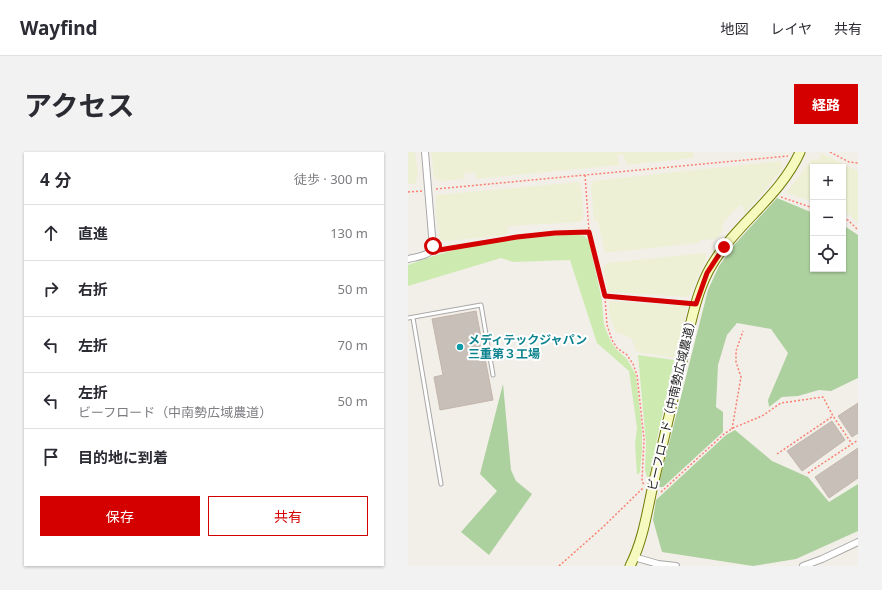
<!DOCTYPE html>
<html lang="ja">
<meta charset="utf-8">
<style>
body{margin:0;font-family:"Noto Sans","Noto Sans JP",sans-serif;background:#f2f2f3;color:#2b2b33}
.controls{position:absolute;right:12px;top:12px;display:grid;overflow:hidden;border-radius:0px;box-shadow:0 1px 3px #0004}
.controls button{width:36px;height:36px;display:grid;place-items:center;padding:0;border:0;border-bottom:1px solid #e1e1e2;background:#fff;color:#2b2b33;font:20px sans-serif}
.stop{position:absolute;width:12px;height:12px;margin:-9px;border:3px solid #d40000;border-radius:50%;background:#fff}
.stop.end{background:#d40000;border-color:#fff;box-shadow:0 1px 4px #0008}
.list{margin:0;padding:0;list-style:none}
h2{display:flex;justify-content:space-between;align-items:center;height:52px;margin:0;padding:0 16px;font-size:17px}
h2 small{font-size:13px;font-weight:400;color:#7c7c81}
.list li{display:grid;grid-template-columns:26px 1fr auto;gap:12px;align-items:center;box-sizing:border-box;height:56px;padding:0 16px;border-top:1px solid #e1e1e2}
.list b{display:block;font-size:15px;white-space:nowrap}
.list p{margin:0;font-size:13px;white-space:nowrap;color:#7c7c81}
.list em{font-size:13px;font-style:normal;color:#7c7c81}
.actions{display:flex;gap:8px;padding:12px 16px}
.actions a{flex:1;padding:9px 0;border:1px solid #d40000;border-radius:0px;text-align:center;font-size:14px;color:#d40000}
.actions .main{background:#d40000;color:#fff}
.icon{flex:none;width:22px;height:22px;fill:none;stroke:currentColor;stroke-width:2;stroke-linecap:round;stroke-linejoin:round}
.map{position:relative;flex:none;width:450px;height:414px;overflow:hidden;border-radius:0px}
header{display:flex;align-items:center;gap:24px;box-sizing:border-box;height:56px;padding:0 20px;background:#fff;border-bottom:1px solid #e1e1e2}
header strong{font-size:19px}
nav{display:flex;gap:22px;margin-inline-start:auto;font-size:14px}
.intro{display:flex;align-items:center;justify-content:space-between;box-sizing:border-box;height:96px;padding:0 24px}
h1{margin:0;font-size:28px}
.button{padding:10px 18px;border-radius:0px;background:#d40000;color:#fff;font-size:14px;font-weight:700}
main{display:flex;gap:24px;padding:0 24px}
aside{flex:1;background:#fff;border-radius:0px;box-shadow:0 1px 3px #0004}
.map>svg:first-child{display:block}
.farmland{fill:#eef0d5}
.grass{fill:#cdebb0}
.forest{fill:#add19e}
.building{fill:#c7bfb8;stroke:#c4b6ab}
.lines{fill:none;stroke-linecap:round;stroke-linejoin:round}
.lane-casing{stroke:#a9a9a9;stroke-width:5}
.street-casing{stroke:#a9a9a9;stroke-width:8}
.secondary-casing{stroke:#707d05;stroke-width:11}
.path{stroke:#fa8072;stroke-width:1.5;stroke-dasharray:2 2;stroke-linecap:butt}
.lane{stroke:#fff;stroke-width:3}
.street{stroke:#fff;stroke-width:6}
.secondary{stroke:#f7fabf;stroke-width:9}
.route{stroke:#d40000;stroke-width:5}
.culture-dot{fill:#0f9aa8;stroke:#fff;stroke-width:1.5}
.labels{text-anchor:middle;stroke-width:4;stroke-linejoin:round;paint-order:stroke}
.culture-label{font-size:12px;font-weight:bold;fill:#0d838f;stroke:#fff;text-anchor:start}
.street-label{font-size:12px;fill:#222;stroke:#fff}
</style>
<header>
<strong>Wayfind</strong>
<nav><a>地図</a><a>レイヤ</a><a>共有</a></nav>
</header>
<div class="intro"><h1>アクセス</h1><a class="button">経路</a></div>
<main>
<aside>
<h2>4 分<small>徒歩 · 300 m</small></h2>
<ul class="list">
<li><svg class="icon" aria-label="ahead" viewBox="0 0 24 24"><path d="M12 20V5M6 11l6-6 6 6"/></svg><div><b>直進</b></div><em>130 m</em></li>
<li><svg class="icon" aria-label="right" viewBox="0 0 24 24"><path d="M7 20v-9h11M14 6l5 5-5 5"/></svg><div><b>右折</b></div><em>50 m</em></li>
<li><svg class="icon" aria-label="left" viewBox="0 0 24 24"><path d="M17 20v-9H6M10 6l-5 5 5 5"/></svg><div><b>左折</b></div><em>70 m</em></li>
<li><svg class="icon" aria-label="left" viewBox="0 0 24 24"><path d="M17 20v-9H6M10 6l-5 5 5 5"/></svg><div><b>左折</b><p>ビーフロード（中南勢広域農道）</p></div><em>50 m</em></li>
<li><svg class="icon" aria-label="arrive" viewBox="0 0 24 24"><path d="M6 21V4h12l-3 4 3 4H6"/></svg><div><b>目的地に到着</b></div></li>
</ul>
<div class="actions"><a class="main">保存</a><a>共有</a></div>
</aside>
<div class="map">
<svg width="450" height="414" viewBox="0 0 450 414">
<rect width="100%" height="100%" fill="#f2efe9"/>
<g class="farmland">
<path d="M 0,0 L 7,0 L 10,21 L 7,32 L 0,32 Z"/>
<path d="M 23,0 L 285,0 L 285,6 L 219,13 L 215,2 L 210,3 L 211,13 L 68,27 L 67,20 L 56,21 L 57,27 L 33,29 L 29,28 L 26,25 Z"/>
<path d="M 413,1 L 450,19 L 450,71 L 442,63 L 435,60 L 435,15 L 405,15 L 405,50 L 378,41 L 404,7 L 411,8 Z"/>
<path d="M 373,9 L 375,16 L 336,63 L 335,53 L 331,54 L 315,71 L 314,80 L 308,87 L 293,88 L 290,91 L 197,101 L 190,69 L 186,69 L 183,36 L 185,29 Z"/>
<path d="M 170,30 L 173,34 L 176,66 L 172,70 L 100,74 L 101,80 L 98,83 L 39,89 L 34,89 L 31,84 L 28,63 L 28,43 Z"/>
<path d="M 297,101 L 298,108 L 280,145 L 200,140 L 195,116 L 199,111 Z"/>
<path d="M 201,149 L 278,154 L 279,157 L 267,206 L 229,200 L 223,186 L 208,180 L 201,163 Z"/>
</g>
<g class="grass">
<path d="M 157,83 C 166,83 176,80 181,89 L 194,149 L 196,173 L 203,190 L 208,197 L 219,207 L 228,223 L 234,278 L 234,298 L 232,320 L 229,323 L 227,291 L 229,276 L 221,219 L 189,191 L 162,108 L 105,110 L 93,106 L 0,134 L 0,113 C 11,109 21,105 32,102 C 73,90 115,86 157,83 Z"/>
<path d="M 230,203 L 266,208 L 240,329 L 237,318 L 238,291 Z"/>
</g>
<g class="forest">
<path d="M 369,46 L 405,61 L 405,117 L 435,117 L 435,73 L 450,83 L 450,226 L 423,239 L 411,238 L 390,244 L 374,245 L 361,255 L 360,248 L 380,201 L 363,177 L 329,171 L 319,183 L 310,213 L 308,255 L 315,260 L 315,280 L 255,335 L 250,335 L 300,138 L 311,114 L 327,92 Z"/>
<path d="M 95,232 L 103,318 L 108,329 L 124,342 L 81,403 L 53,380 L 89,339 L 72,322 Z"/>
<path d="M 327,278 L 364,309 L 400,325 L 421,350 L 450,332 L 450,379 L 388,407 L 345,414 L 254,400 L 245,368 L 248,348 L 318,283 Z"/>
</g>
<g class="building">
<path d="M 68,159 L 85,248 L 32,258 L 26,225 L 35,223 L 24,167 Z"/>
<path d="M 450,251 L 450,281 L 444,285 L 430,264 Z"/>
<path d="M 424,269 L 437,288 L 394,319 L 379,299 Z"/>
<path d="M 450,296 L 450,326 L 421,346 L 407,325 Z"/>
</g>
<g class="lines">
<g class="lane-casing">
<g id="lane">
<path d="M 0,166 L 73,153 L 85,223"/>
<path d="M 5,166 L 33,332"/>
</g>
</g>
<g class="street-casing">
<g id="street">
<path d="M 0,107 C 8,105 21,104 25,96 L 17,0"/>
<path d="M 226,405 L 250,412 L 268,414"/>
<path d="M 395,414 L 414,407 L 450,390"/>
</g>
</g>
<g class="secondary-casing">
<path id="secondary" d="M 222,414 C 235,389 239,360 245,333 C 255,292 264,250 274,209 C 280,185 284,159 293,136 C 312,81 369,52 392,0"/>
</g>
<g class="path">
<path d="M 422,0 L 441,10 L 450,11"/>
<path d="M 177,23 L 181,79"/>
<path d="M 28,37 L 380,4"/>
<path d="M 0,40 L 14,39"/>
<path d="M 373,45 L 405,56"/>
<path d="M 435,66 L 440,68 L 450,78"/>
<path d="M 31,98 L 109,85 L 147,81 L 181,80 L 197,145 L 280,151"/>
<path d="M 197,145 L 199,173 L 204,188 L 209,196 L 219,203 L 225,212 L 229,223 L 236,287 L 234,329 L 236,333"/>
<path d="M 324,277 L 333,225 L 328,210 L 328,199 L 335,179"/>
<path d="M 369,302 L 425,264"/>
<path d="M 400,321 L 450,288"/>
<path d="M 253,340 L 316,282 L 325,276 L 354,264 L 373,251 L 415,245 L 425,264 L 444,292"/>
<path d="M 151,414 L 195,375 L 236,335"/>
</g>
<use href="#lane" class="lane"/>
<use href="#street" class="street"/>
<use href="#secondary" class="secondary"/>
</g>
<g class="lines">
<path class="route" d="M 25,94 L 25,98 L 31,98 L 109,85 L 147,81 L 181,80 L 197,144 L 288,152 L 299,121 L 316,95"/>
</g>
<circle class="culture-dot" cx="52" cy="195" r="4"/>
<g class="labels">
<g class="culture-label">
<text x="60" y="192">メディテックジャパン<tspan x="60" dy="14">三重第３工場</tspan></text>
</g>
<g class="street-label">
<text transform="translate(264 251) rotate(-77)" y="4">ビーフロード（中南勢広域農道）</text>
</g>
</g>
</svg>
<div class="controls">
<button>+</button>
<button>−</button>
<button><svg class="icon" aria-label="locate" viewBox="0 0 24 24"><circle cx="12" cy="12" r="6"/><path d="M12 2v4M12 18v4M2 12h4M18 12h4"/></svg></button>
</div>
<div class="stop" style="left:25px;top:94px"></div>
<div class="stop end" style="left:316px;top:95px"></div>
</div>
</main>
